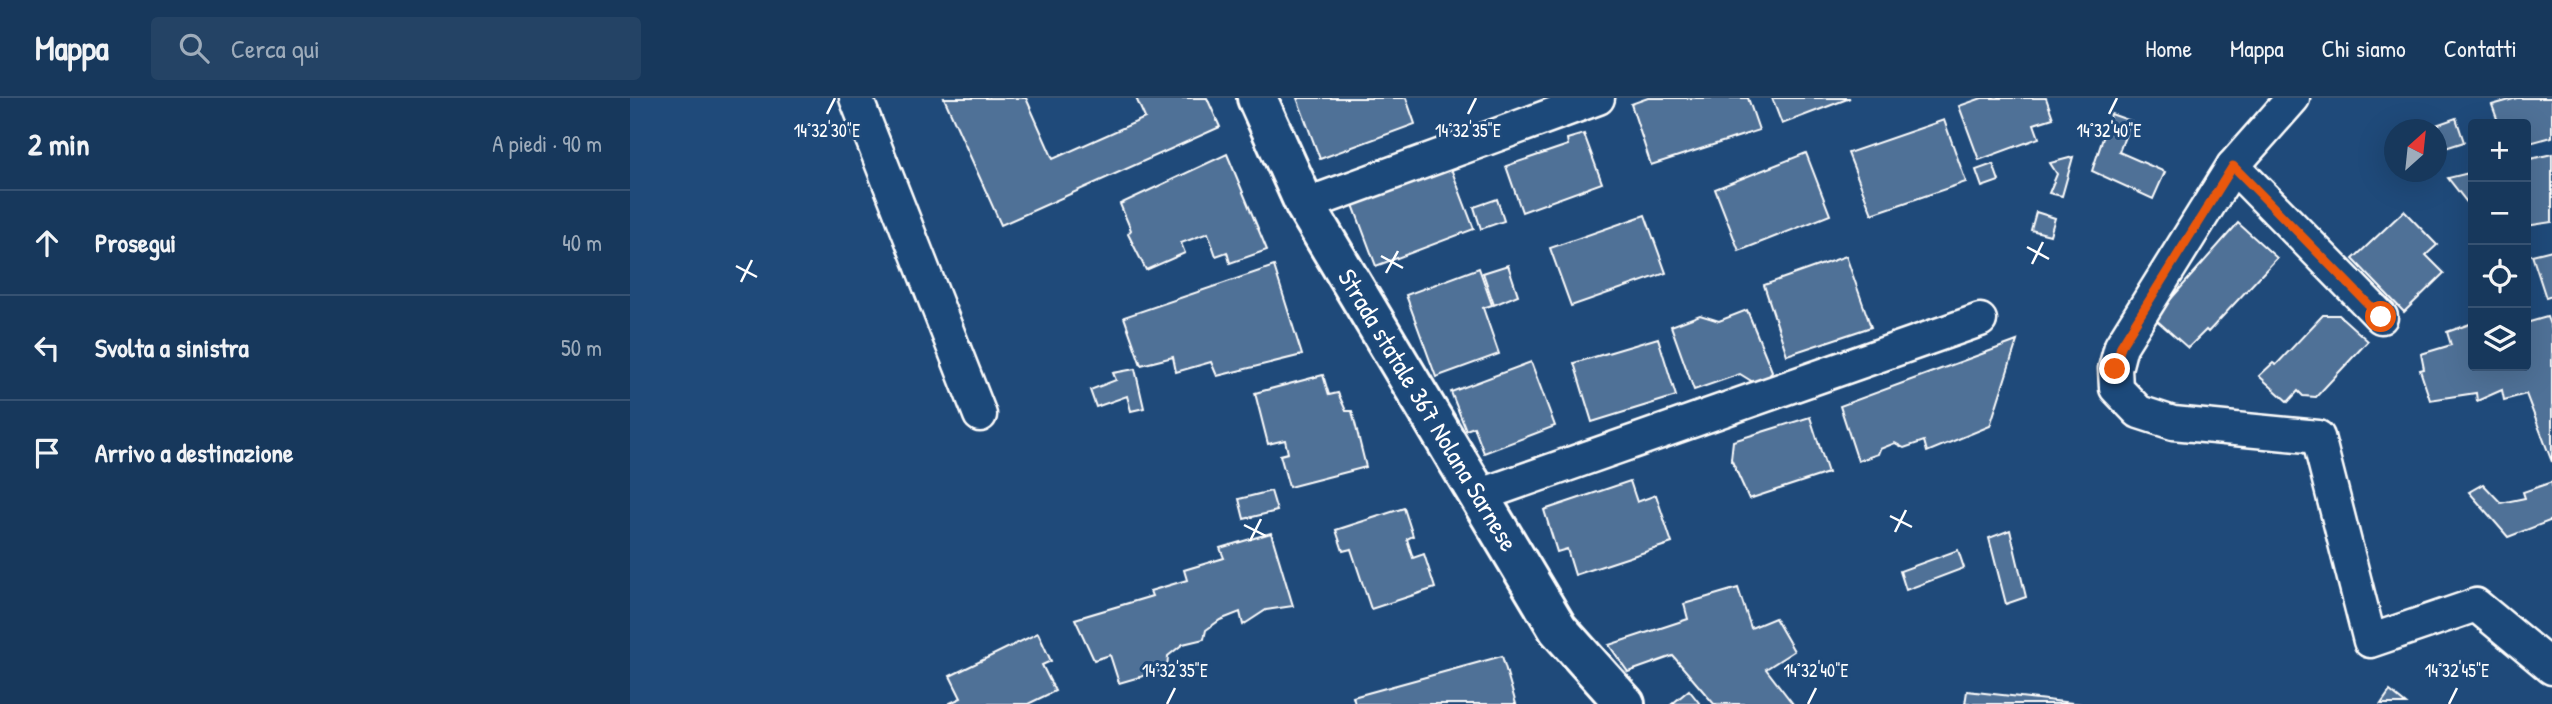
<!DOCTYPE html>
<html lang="it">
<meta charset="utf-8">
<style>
body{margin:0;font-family:"Patrick Hand",sans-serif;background:#244365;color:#f1f3f6}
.controls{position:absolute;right:21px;top:21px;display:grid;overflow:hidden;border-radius:7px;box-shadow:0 7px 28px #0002}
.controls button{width:63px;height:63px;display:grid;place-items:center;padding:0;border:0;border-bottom:2px solid #365272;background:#17385c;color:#f1f3f6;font:35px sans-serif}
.compass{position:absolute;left:1754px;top:21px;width:63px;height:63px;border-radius:50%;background:#17385c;box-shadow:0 7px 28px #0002;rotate:27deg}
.stop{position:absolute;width:21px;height:21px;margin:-16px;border:5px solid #ea580c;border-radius:50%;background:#fff}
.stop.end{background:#ea580c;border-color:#fff;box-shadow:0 2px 7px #0008}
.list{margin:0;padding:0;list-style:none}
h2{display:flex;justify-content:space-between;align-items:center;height:91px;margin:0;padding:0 28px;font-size:30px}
h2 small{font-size:23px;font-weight:400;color:#9eacbb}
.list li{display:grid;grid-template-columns:46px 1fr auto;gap:21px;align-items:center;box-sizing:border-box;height:105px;padding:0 28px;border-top:2px solid #365272}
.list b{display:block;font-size:26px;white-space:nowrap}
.list em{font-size:23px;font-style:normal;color:#9eacbb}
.icon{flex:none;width:38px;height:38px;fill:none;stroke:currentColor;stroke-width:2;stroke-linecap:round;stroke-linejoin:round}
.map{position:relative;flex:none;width:1922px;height:606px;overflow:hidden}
header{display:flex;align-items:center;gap:42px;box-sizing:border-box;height:98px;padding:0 35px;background:#17385c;border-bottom:2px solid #365272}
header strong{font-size:33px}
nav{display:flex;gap:38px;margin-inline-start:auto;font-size:24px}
.search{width:490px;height:63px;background:#244365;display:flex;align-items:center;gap:18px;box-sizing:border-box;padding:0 24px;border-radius:7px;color:#9eacbb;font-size:26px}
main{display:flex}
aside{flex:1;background:#17385c}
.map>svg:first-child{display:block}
.building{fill:#507197;stroke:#fff;stroke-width:2}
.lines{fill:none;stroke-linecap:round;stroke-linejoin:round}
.minor-casing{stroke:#fff;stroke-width:37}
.secondary-casing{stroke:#fff;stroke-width:44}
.minor{stroke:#1f4a7a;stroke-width:32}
.secondary{stroke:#1f4a7a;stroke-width:38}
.route{stroke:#ea580c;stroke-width:9}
.ticks{fill:none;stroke:#fff;stroke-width:2.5}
.labels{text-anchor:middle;stroke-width:6;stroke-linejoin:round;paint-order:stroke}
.street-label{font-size:26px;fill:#fff;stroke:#1f4a7a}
.ticks-label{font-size:18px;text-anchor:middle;fill:#fff;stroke:#1f4a7a;stroke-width:6;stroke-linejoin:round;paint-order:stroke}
</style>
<header>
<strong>Mappa</strong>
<div class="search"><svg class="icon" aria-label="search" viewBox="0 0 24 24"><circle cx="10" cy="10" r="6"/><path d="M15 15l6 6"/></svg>Cerca qui</div>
<nav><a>Home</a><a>Mappa</a><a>Chi siamo</a><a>Contatti</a></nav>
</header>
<main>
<aside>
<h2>2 min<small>A piedi · 90 m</small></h2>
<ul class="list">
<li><svg class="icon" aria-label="ahead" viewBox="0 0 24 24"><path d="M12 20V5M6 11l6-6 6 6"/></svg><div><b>Prosegui</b></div><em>40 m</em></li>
<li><svg class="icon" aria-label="left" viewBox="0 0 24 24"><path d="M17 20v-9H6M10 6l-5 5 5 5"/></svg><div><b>Svolta a sinistra</b></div><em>50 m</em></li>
<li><svg class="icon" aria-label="arrive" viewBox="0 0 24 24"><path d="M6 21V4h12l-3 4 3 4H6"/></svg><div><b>Arrivo a destinazione</b></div></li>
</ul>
</aside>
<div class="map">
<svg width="1922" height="606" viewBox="0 0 1922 606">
<rect width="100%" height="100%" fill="#1f4a7a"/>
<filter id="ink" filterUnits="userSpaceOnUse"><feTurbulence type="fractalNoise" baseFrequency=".0143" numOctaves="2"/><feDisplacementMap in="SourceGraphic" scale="14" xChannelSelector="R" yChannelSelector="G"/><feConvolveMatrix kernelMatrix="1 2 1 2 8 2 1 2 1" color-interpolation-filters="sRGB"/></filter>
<g filter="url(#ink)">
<g class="building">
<path d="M 314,0 L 396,0 L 423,61 L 515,20 L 506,0 L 577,0 L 590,29 L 371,127 Z"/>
<path d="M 667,0 L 776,0 L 785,26 L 690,61 Z"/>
<path d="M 1018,0 L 1118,0 L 1129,32 L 1021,67 L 1001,6 Z"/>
<path d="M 1142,0 L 1220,0 L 1152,26 Z"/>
<path d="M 1352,0 L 1416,0 L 1423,20 L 1404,26 L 1409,40 L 1349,62 L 1329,8 Z"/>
<path d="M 1887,0 L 1922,0 L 1922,39 L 1896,46 L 1896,26 L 1869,26 L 1862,7 Z"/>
<path d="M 1481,16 L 1501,23 L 1489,54 L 1535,74 L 1523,101 L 1462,73 Z"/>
<path d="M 1826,20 L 1834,44 L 1806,53 L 1806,32 L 1792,32 Z"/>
<path d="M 1314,22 L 1336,84 L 1242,116 L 1218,55 Z"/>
<path d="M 954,36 L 972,85 L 892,114 L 876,68 L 938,47 L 937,41 Z"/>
<path d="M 1176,55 L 1200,117 L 1109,153 L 1085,91 Z"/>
<path d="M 597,56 L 637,152 L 600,165 L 597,154 L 586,158 L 578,135 L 551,145 L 555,155 L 516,172 L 498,136 L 501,132 L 490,106 Z"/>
<path d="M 1922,56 L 1922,124 L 1896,128 L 1896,62 Z"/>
<path d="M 1443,59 L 1432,98 L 1419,95 L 1427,76 L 1420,65 Z"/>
<path d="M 1363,66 L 1369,83 L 1352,89 L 1346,72 Z"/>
<path d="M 820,68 L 844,131 L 746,168 L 722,104 Z"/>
<path d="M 1843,74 L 1843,119 L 1842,111 L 1818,80 Z"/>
<path d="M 867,101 L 874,123 L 851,131 L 844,109 Z"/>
<path d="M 1774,113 L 1807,147 L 1796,157 L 1814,175 L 1774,214 L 1723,161 Z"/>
<path d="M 1406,114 L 1425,120 L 1420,137 L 1401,132 Z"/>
<path d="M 1015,117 L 1036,175 L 941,208 L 920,150 Z"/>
<path d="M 1608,125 L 1647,160 L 1578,234 L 1576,232 L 1558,250 L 1524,220 Z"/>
<path d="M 1922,152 L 1922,198 L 1916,200 L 1902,157 Z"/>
<path d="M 1216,158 L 1241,229 L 1157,257 L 1134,187 Z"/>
<path d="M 878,167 L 888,197 L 864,207 L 853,175 Z"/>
<path d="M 644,168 L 672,257 L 587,278 L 581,264 L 546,274 L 543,259 L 511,267 L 494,219 Z"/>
<path d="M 849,170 L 862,207 L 853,210 L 869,256 L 806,279 L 776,197 Z"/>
<path d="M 1117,212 L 1142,273 L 1139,279 L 1123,284 L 1110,276 L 1064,292 L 1041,228 L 1070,217 L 1089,223 Z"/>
<path d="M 1693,217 L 1709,217 L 1738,243 L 1686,299 L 1673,298 L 1668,293 L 1658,304 L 1629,278 L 1643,265 L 1646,267 Z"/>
<path d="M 1917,219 L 1922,232 L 1922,364 L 1896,296 L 1874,302 L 1872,292 L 1847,303 L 1846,295 L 1800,302 L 1790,272 L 1794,271 L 1791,256 L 1821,247 L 1817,234 L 1843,225 L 1843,268 L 1896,268 L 1896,225 Z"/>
<path d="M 1028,240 L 1046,298 L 962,324 L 944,265 Z"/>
<path d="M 1387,243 L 1360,328 L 1297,354 L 1294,343 L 1274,350 L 1265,345 L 1250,351 L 1248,356 L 1228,363 L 1210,308 Z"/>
<path d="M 901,264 L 925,328 L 854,355 L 844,329 L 836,332 L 821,294 Z"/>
<path d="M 505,271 L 514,310 L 501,313 L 497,298 L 466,309 L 460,292 L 486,282 L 483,275 Z"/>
<path d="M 693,277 L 699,297 L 708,295 L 716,313 L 722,313 L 736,369 L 659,389 L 650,357 L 658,355 L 655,342 L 638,346 L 625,295 Z"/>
<path d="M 1180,319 L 1198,375 L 1119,401 L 1101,361 L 1103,343 Z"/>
<path d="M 1000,383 L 1007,404 L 1026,397 L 1042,445 L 945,477 L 937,451 L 927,454 L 914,412 Z"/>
<path d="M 1922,384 L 1922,422 L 1878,439 L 1839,394 L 1853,386 L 1871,405 L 1895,400 L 1893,394 Z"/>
<path d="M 641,393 L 647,413 L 614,421 L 609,401 Z"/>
<path d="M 774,410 L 783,438 L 777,441 L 783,460 L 794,456 L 805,490 L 741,511 L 721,451 L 713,453 L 706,432 Z"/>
<path d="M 1380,432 L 1396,499 L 1376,506 L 1359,440 Z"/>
<path d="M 641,435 L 663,508 L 636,512 L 613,527 L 610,514 L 590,522 L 576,532 L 574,541 L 553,546 L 538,558 L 537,571 L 489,585 L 480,557 L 464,562 L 445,521 L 522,498 L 520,493 L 557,482 L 554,472 L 594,460 L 590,450 Z"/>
<path d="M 1328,452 L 1334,470 L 1276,492 L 1270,473 Z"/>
<path d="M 1108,490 L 1121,530 L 1145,520 L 1164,553 L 1136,571 L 1163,606 L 1084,606 L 1043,558 L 998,574 L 979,547 L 1058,521 L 1054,506 Z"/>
<path d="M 408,535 L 421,563 L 412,567 L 425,593 L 398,606 L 318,606 L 331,600 L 320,578 Z"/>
<path d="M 872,558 L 886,606 L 725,606 L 723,599 Z"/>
<path d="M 1059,592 L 1070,606 L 1042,606 Z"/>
<path d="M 1337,593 L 1452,606 L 1335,606 Z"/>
<path d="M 1760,593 L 1776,606 L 1751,606 Z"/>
</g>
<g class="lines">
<g class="minor-casing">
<g id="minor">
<path d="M 226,0 L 350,317"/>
<path d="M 1663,0 L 1603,68 L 1491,248 L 1485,271 L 1486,290 L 1509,314 L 1543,325 L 1688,339 L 1740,543 L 1846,507 L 1922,570"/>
<path d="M 1603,68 L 1751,219"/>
<path d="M 675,107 L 968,0"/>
<path d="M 851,397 L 1350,222"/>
</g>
</g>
<g class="secondary-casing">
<path id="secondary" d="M 627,0 L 675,107 L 928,531 L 995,606"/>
</g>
<use href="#minor" class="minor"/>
<use href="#secondary" class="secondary"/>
</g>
</g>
<g class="lines" filter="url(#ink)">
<path class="route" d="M 1485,271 L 1491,248 L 1603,68 L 1751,219"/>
</g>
<path class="ticks" d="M 197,16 L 205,0M 838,16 L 846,0M 1479,16 L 1487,0M 1397,149 L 1419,161M 751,158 L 773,170M 1402,166 L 1413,144M 106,168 L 127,179M 756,175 L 768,153M 111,184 L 122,162M 1260,418 L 1282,429M 614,427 L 636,438M 1265,434 L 1276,412M 620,443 L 631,421M 537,606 L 545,590M 1178,606 L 1186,590M 1819,606 L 1827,590"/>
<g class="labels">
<g class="street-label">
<text transform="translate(798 312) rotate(59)" y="9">Strada statale 367 Nolana Sarnese</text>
</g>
</g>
<g class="ticks-label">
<text x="197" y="39">14°32'30"E</text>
<text x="838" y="39">14°32'35"E</text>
<text x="1479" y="39">14°32'40"E</text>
<text x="545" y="579">14°32'35"E</text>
<text x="1186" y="579">14°32'40"E</text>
<text x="1827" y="579">14°32'45"E</text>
</g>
</svg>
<div class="controls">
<button>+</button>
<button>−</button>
<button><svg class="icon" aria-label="locate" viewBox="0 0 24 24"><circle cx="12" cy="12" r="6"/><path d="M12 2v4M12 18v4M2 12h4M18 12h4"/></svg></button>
<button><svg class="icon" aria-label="layers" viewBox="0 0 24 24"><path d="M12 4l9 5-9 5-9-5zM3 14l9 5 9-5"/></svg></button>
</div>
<svg class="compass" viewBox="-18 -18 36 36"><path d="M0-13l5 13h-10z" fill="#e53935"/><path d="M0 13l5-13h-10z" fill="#9eacbb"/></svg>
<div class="stop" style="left:1751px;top:219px"></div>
<div class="stop end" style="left:1485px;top:271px"></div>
</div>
</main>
